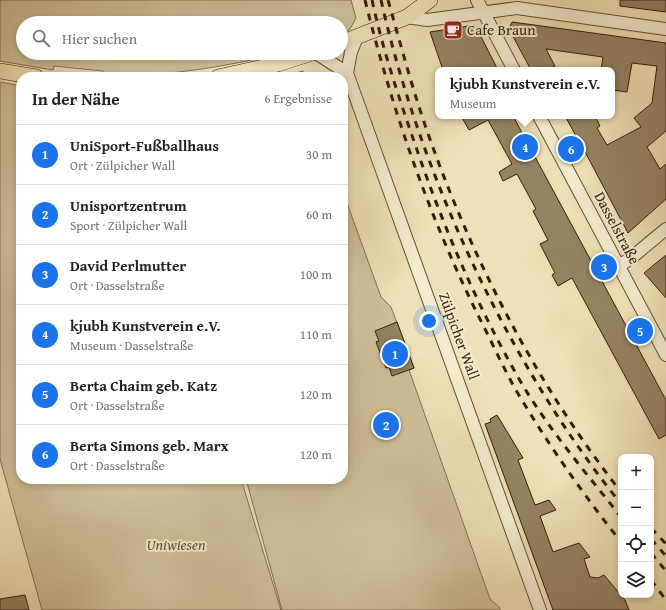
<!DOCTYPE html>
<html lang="de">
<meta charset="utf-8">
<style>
body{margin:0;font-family:"Gentium Book Plus",serif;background:#f6f6f6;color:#202124}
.controls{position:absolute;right:12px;bottom:12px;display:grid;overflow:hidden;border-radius:8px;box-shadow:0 2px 6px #0003}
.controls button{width:36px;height:36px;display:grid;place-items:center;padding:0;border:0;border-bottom:1px solid #e0e0e0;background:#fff;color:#202124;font:20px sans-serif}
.you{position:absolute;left:429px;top:321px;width:14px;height:14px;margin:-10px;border:3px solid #fff;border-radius:50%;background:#1a73e8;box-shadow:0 0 0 6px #1a73e833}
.badge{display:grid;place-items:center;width:26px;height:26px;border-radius:50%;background:#1a73e8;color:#fff;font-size:13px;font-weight:700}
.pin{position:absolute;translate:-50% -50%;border:2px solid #fff;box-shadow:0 1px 4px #0006}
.popup{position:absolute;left:435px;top:67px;width:180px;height:52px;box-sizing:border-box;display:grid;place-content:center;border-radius:8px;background:#fff;filter:drop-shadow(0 1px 3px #0005);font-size:13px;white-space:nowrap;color:#757577}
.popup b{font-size:15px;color:#202124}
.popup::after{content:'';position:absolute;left:50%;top:100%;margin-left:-8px;border:8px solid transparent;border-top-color:#fff}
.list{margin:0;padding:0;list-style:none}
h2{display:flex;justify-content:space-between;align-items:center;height:52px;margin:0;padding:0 16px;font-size:17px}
h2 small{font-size:13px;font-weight:400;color:#757577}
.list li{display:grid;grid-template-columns:26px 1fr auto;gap:12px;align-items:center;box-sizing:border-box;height:60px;padding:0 16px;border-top:1px solid #e0e0e0}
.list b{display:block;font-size:15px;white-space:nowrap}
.list p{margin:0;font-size:13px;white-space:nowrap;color:#757577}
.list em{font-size:13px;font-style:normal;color:#757577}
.icon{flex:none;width:22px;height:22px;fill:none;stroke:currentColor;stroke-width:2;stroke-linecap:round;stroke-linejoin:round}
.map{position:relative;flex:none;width:666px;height:610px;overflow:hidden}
.search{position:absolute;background:#fff;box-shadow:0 2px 6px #0003;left:16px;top:16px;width:332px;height:44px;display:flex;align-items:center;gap:10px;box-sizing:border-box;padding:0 14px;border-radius:22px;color:#757577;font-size:15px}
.panel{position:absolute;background:#fff;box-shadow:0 2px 6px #0003;left:16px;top:72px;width:332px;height:412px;border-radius:16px}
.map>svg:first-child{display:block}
.green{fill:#cfc099;stroke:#816e4f}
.building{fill:#958362;stroke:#331d05}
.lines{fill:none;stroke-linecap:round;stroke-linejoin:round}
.minor-casing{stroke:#624e32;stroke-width:14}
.major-casing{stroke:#331d05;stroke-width:16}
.minor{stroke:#f5ecd0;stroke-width:12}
.major{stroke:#efe1b7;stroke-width:15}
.rail{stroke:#331d05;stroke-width:3;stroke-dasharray:7 7;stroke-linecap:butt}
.labels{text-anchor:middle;stroke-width:4;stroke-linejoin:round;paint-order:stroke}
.poi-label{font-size:15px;fill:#331d05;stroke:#f5ecd0;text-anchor:start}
.street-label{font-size:15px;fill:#331d05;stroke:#f5ecd0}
.park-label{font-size:15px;font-style:italic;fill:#624e31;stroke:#f5ecd0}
</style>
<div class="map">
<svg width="666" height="610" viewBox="0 0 666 610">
<rect width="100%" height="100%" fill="#efe1b7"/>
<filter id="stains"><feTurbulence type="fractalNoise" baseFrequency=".005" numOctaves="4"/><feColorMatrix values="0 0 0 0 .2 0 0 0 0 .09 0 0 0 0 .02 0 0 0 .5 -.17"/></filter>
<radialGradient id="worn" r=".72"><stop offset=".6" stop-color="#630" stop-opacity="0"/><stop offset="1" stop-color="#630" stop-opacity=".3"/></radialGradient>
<g class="green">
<path d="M 0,0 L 351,0 L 356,18 L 350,29 L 341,35 L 341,23 L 23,23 L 23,53 L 283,53 C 236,64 188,73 141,75 C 128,76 116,75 104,75 L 103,71 L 54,66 L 53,70 L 0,61 Z"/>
<path d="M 303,71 L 305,77 L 282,77 Z"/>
<path d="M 0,82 L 21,86 L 21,479 L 241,479 L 281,610 L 42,610 L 0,459 Z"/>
<path d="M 343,192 L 381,297 L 391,307 L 414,368 L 409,370 L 490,599 L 500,608 L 500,610 L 282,610 L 246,479 L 343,479 Z"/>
</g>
<g class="building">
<path d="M 620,0 L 666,0 L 666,12 L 620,6 Z"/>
<path d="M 512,22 L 666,43 L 666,131 L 647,147 L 660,169 L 666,164 L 666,199 L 628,233 L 583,148 L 580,150 L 574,138 L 576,136 L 565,116 L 595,116 L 600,126 L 597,128 L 607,145 L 641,127 L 634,118 L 652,103 L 657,66 L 632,63 L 627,92 L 612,90 L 612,70 L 601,70 L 603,57 L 546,49 L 555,66 L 553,67 L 555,70 L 531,70 L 509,29 Z"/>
<path d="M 475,25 L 498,70 L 443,70 L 430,32 Z"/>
<path d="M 461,116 L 513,116 L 666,400 L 666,435 L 659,439 L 572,278 L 558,286 L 552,275 L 555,273 L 540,244 L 548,240 L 533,211 L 536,209 L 517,174 L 503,181 L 499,172 L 512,164 L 488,120 L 469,130 Z"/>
<path d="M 666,255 L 666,298 L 644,273 Z"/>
<path d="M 397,322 L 414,368 L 392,376 L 389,367 L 386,368 L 376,342 L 379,341 L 375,331 Z"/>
<path d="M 497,415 L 523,458 L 518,460 L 535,505 L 549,500 L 556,510 L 540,516 L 553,552 L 579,543 L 590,557 L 584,559 L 590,577 L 598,578 L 604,575 L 625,600 L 629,610 L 553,610 L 485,424 L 491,422 L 490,419 Z"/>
<path d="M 25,595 L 29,610 L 0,610 L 0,599 Z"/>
</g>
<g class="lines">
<g class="minor-casing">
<g id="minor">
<path d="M 477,0 L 514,70"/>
<path d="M 407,17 L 427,20 L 517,8 L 666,29"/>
<path d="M 357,37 L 351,52 L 347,73 L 540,610"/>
<path d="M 316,53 L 347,73"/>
<path d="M 539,116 L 666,355"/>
<path d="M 619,266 L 631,258 L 666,229"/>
</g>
</g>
<g class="major-casing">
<g id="major">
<path d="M 341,43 L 407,17 L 430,0"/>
<path d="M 0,71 L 36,77"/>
<path d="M 218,77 L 278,64 L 312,53"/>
</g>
</g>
<use href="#minor" class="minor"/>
<use href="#major" class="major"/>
<g class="rail">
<path d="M 365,0 C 393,113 431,223 484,327 C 495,349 505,371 517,392 C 548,444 583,494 621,542"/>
<path d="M 372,0 C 383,51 400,101 417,150 C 445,231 479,310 522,384 C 550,431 587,474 621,517"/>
<path d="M 381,0 C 421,177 508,363 621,504"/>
<path d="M 388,0 C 400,42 411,84 425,125 C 470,256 535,382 621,492"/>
<path d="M 651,528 L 666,544"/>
<path d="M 651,539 L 666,556"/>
<path d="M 651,553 L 666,571"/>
<path d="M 651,580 L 666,600"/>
</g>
</g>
<defs>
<g id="cafe-square" transform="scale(1)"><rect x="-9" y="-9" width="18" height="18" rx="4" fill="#8f2418" stroke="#f5ecd0"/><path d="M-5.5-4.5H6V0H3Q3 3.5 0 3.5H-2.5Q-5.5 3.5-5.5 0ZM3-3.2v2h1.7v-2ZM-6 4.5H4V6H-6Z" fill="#fff"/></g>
</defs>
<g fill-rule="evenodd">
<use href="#cafe-square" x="453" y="30"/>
</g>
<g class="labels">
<g class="poi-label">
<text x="467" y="35">Cafe Braun</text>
</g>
<g class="street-label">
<text transform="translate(617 228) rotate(62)" y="5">Dasselstraße</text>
<text transform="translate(459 336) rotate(70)" y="5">Zülpicher Wall</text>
</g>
<g class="park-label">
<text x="176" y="550">Uniwiesen</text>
</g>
</g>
<rect width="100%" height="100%" filter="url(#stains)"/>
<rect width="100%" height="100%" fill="url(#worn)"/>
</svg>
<div class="controls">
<button>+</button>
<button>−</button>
<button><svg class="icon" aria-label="locate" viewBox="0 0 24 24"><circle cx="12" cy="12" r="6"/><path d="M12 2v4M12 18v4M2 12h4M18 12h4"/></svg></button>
<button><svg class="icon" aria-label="layers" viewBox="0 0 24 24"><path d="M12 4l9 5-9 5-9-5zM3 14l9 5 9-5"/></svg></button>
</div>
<div class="you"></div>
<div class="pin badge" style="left:395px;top:354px">1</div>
<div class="pin badge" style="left:386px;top:425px">2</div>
<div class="pin badge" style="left:604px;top:267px">3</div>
<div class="pin badge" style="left:525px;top:147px">4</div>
<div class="popup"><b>kjubh Kunstverein e.V.</b>Museum</div>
<div class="pin badge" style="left:640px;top:331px">5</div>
<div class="pin badge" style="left:571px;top:149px">6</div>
<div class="search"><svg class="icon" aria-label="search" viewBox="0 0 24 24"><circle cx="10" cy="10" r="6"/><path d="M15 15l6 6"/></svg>Hier suchen</div>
<section class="panel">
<h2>In der Nähe<small>6 Ergebnisse</small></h2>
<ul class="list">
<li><span class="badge">1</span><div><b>UniSport-Fußballhaus</b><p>Ort · Zülpicher Wall</p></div><em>30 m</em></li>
<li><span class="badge">2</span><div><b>Unisportzentrum</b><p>Sport · Zülpicher Wall</p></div><em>60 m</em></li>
<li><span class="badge">3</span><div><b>David Perlmutter</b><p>Ort · Dasselstraße</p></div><em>100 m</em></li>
<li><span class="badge">4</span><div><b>kjubh Kunstverein e.V.</b><p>Museum · Dasselstraße</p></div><em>110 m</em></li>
<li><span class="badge">5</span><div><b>Berta Chaim geb. Katz</b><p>Ort · Dasselstraße</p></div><em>120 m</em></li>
<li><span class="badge">6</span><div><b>Berta Simons geb. Marx</b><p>Ort · Dasselstraße</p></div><em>120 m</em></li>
</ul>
</section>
</div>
